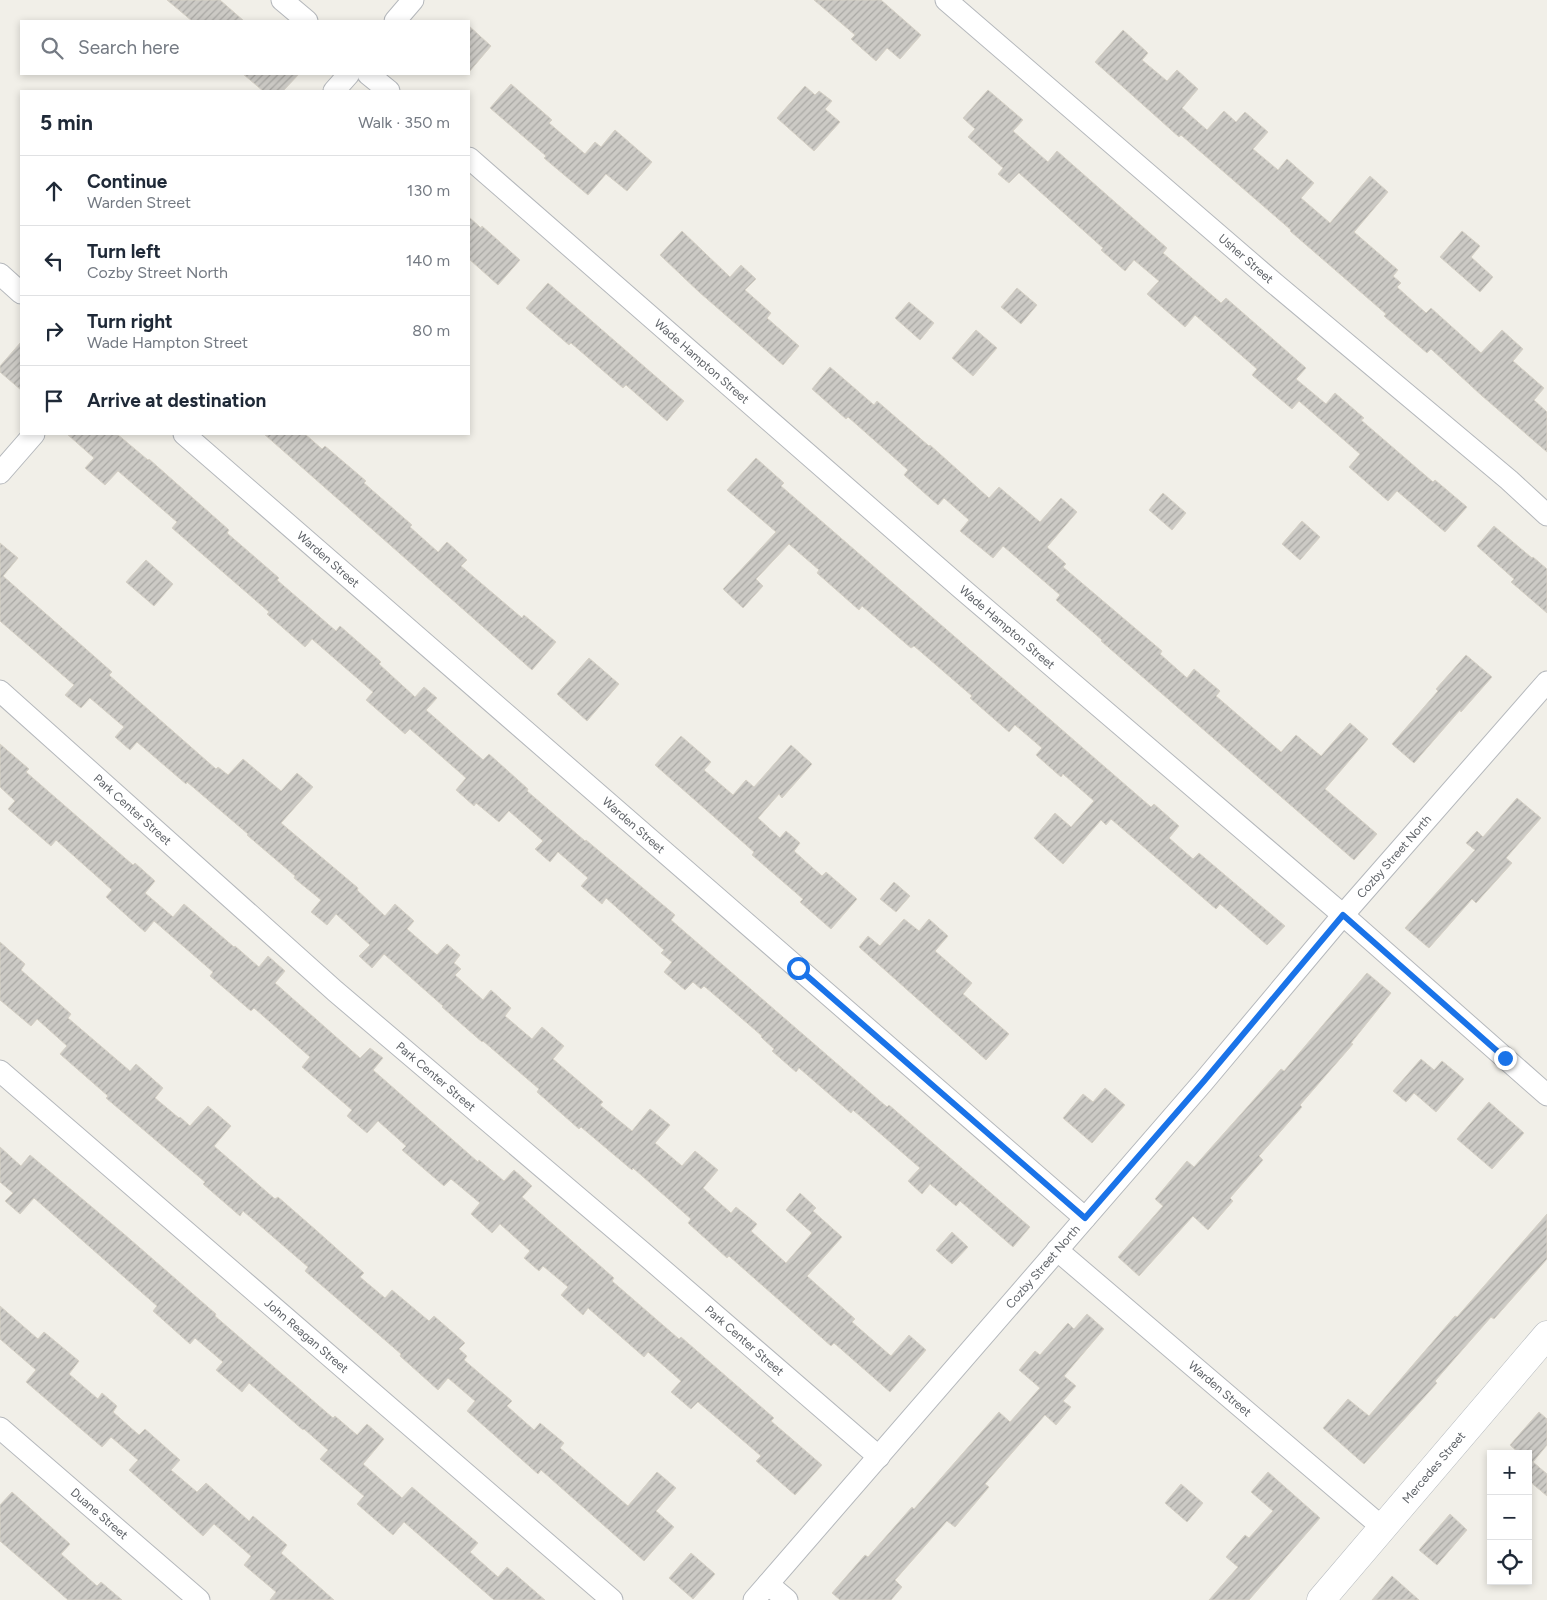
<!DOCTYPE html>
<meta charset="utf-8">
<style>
body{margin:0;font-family:Figtree,sans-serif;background:#f2f2f3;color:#1f2937}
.controls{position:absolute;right:15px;bottom:15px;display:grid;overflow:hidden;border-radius:0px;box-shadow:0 2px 8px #0003}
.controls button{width:45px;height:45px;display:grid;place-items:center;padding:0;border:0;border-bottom:1px solid #e0e1e3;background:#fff;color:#1f2937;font:25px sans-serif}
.stop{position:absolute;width:15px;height:15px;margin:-11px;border:4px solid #1a73e8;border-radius:50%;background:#fff}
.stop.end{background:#1a73e8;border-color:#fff;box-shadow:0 1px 5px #0008}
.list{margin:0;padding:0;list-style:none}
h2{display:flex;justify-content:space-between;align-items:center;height:65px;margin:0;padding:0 20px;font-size:21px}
h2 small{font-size:16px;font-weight:400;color:#747a83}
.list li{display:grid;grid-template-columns:32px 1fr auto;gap:15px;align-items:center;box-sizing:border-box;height:70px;padding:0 20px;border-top:1px solid #e0e1e3}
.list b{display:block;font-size:19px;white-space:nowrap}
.list p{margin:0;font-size:16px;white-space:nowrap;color:#747a83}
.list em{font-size:16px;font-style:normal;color:#747a83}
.icon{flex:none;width:28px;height:28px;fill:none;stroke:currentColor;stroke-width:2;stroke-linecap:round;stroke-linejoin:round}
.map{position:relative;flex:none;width:1547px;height:1600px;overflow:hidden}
.search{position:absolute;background:#fff;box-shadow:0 2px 8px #0003;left:20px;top:20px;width:450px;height:55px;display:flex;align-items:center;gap:12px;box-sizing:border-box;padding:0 18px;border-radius:0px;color:#747a83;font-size:19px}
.panel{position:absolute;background:#fff;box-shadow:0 2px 8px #0003;left:20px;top:90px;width:450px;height:345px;border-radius:0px}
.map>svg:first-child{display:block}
.building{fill:url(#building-hatch);stroke:#d6d1c6}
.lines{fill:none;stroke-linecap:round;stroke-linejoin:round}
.street-casing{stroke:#b5b8bc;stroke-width:23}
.secondary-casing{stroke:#b6babf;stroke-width:29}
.street{stroke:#fff;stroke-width:21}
.secondary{stroke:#fff;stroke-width:28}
.route{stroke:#1a73e8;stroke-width:6}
.labels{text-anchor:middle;stroke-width:5;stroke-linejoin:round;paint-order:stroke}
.street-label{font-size:12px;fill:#5f6368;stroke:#fff}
</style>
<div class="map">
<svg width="1547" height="1600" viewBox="0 0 1547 1600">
<defs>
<pattern id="building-hatch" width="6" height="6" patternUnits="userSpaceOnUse" patternTransform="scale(1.25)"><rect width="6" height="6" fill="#cccac5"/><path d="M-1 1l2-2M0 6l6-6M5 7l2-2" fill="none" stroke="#a9a8a4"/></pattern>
</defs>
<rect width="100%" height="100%" fill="#f1efe8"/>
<g class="building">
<path d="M 167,0 L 220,0 L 244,21 L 192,21 Z"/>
<path d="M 814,0 L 881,0 L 921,35 L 900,59 L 887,48 L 876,61 L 851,39 L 855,35 Z"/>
<path d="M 469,26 L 491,46 L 469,72 Z"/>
<path d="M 1123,30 L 1148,53 L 1142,60 L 1167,81 L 1177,70 L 1198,89 L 1182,108 L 1207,130 L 1224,111 L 1236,122 L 1245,112 L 1268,132 L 1253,149 L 1278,170 L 1287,159 L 1314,183 L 1301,198 L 1330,223 L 1370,176 L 1388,192 L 1354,232 L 1398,270 L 1393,276 L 1401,283 L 1397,287 L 1426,313 L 1431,308 L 1481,353 L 1502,330 L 1523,349 L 1513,361 L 1544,388 L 1534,400 L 1547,412 L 1547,452 L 1481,395 L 1431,349 L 1427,353 L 1384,316 L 1386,314 L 1290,231 L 1291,230 L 1181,135 L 1179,137 L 1095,62 Z"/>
<path d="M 243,74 L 299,74 L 283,91 L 263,91 Z"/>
<path d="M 511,84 L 552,120 L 549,123 L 585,154 L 595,142 L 601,147 L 615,130 L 652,162 L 627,191 L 606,174 L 588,195 L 544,158 L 546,156 L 490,108 Z"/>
<path d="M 805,86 L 815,95 L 819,91 L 832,101 L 825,109 L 840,122 L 814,151 L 777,118 Z"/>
<path d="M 988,90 L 1023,120 L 1013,131 L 1048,162 L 1057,151 L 1167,248 L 1163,253 L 1221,303 L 1226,298 L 1306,368 L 1296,379 L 1326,404 L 1335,393 L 1364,418 L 1361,420 L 1433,482 L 1435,480 L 1467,507 L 1445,532 L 1397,491 L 1388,501 L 1349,467 L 1360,454 L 1299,401 L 1292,409 L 1252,375 L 1257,369 L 1195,315 L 1185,327 L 1147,294 L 1159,281 L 1134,260 L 1125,271 L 1101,250 L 1103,248 L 1019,173 L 1009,183 L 998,174 L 1003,168 L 968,137 L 975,129 L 963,118 Z"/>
<path d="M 469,217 L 481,228 L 482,226 L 520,260 L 498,285 L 469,259 Z"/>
<path d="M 682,231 L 730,277 L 741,265 L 756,279 L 745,290 L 771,313 L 767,318 L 799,346 L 783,365 L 699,292 L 660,255 Z"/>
<path d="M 1462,231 L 1480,246 L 1471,257 L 1493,277 L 1480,292 L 1440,257 Z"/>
<path d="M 548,283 L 684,401 L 667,421 L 626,385 L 623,388 L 571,343 L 569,345 L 526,308 Z"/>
<path d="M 1017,288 L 1037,305 L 1021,324 L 1001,307 Z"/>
<path d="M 909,302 L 934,323 L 920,340 L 895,318 Z"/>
<path d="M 976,330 L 997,348 L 973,376 L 952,358 Z"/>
<path d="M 21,342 L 21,390 L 0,372 L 0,366 Z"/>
<path d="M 830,367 L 874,405 L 877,401 L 929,446 L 930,445 L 989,498 L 999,487 L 1040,522 L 1061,498 L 1077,512 L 1047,547 L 1066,564 L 1063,567 L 1162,651 L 1160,654 L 1187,678 L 1194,669 L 1220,691 L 1216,696 L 1281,752 L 1296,735 L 1321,756 L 1350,723 L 1368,739 L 1325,789 L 1377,834 L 1354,860 L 1101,641 L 1102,640 L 1056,600 L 1060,595 L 1003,546 L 993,558 L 960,531 L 969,520 L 944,498 L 938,505 L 904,475 L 908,470 L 848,417 L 846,419 L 812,389 Z"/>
<path d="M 67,434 L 117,434 L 148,460 L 149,459 L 229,530 L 227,533 L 279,578 L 277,580 L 336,631 L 340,626 L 381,662 L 379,664 L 415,697 L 424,687 L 437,698 L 426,710 L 483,760 L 489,754 L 528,789 L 527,791 L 585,841 L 586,840 L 675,915 L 671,920 L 887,1107 L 889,1105 L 1030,1227 L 1013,1247 L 960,1201 L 956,1206 L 930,1184 L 922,1194 L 908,1181 L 920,1168 L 853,1110 L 851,1113 L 799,1068 L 796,1072 L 772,1051 L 774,1049 L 761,1037 L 762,1036 L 704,986 L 701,989 L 693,982 L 685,990 L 664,972 L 672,962 L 661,953 L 664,950 L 606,898 L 602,904 L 581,886 L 588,878 L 558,852 L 550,862 L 535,849 L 543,841 L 509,811 L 499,822 L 476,803 L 474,806 L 456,790 L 466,778 L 410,729 L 405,734 L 366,700 L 373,692 L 312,639 L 305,647 L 267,614 L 269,612 L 172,528 L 177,522 L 118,471 L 105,485 L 85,468 L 94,458 Z"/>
<path d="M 264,434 L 305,434 L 322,449 L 325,446 L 366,481 L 364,483 L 412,525 L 410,527 L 438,552 L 447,542 L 467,560 L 461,566 L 522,618 L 524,615 L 556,642 L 532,670 Z"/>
<path d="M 756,458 L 784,483 L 781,486 L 1151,807 L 1154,804 L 1179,826 L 1169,838 L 1193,859 L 1199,853 L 1285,926 L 1267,945 L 1220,904 L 1216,909 L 1111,819 L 1106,825 L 1101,820 L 1063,864 L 1034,838 L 1055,813 L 1071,827 L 1094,801 L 1063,774 L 1061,777 L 1036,755 L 1042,748 L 1015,725 L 1009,732 L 970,698 L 972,696 L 914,646 L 911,648 L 862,606 L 859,610 L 817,573 L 819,570 L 789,544 L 756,579 L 763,586 L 743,608 L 723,589 L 776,532 L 727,490 Z"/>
<path d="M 1163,493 L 1186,513 L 1172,530 L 1149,510 Z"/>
<path d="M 1302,521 L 1320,537 L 1300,560 L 1282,544 Z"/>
<path d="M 1494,526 L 1532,558 L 1533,557 L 1547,569 L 1547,613 L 1511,582 L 1514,579 L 1477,546 Z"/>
<path d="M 0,543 L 18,558 L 3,576 L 112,672 L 109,675 L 216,769 L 218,767 L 228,775 L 243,759 L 281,791 L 297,773 L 313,787 L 281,823 L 358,888 L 357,890 L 385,916 L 395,904 L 414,921 L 407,929 L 437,955 L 447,944 L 460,955 L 454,963 L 461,969 L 455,975 L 483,1000 L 491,990 L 511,1008 L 505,1016 L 532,1039 L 542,1027 L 564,1046 L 553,1059 L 603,1102 L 600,1105 L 632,1131 L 650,1109 L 670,1125 L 655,1143 L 682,1166 L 695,1151 L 718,1170 L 703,1188 L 731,1213 L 736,1207 L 757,1224 L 751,1231 L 786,1263 L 812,1233 L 786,1210 L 800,1193 L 816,1208 L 813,1211 L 842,1237 L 807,1276 L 855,1319 L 852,1322 L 891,1356 L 909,1335 L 926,1350 L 890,1392 L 834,1343 L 831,1346 L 729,1256 L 727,1258 L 688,1223 L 691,1219 L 633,1168 L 632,1170 L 581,1127 L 579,1129 L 537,1092 L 539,1089 L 483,1041 L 482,1042 L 442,1007 L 443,1006 L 384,954 L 372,968 L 359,956 L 370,945 L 336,914 L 327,925 L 311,912 L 321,900 L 294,878 L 295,876 L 247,835 L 248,834 L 187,782 L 186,784 L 137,742 L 130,750 L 115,737 L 124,727 L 90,698 L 81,708 L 65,695 L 74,685 L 0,621 Z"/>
<path d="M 146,560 L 173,584 L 154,606 L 126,582 Z"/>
<path d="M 1466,655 L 1492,677 L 1461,712 L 1460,710 L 1414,763 L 1392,744 L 1438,691 L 1436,689 Z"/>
<path d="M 589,658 L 619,684 L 587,721 L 557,694 Z"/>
<path d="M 681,736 L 711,762 L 704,770 L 733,795 L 746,780 L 754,787 L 791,745 L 812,764 L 782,798 L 779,794 L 758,818 L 780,838 L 786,831 L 800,843 L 794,851 L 822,876 L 826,872 L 857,899 L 831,929 L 800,902 L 803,899 L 752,855 L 754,852 L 655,765 Z"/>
<path d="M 0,744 L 29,769 L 26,772 L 133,865 L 135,863 L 155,881 L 145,893 L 173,917 L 184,904 L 234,947 L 235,946 L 259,967 L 268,956 L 285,971 L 275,983 L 360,1058 L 370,1048 L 383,1058 L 373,1070 L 478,1162 L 479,1160 L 504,1181 L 514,1170 L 532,1186 L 522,1197 L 614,1278 L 612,1281 L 679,1339 L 681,1337 L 774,1418 L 771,1421 L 822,1465 L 795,1495 L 756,1461 L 761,1456 L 698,1402 L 691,1409 L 671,1392 L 681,1381 L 648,1352 L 644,1357 L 588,1308 L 583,1315 L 561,1295 L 568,1287 L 543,1266 L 539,1271 L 524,1258 L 530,1251 L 500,1224 L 492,1233 L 471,1214 L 480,1203 L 451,1179 L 444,1186 L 402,1150 L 406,1146 L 378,1121 L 367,1133 L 347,1116 L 352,1110 L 302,1067 L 310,1057 L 254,1008 L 251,1011 L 210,976 L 213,972 L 154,921 L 145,932 L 106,897 L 112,890 L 56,840 L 51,846 L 8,809 L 15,801 L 0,787 Z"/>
<path d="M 1517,798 L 1541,818 L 1506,858 L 1512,863 L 1476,903 L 1472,899 L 1429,948 L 1405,928 L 1475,850 L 1466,843 L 1477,831 L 1483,837 Z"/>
<path d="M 894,882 L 910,896 L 896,912 L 880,899 Z"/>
<path d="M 904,919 L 919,931 L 929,919 L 948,936 L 935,951 L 972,983 L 963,994 L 1009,1034 L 986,1060 L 859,947 L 868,936 L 880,946 Z"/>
<path d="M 0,942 L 25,964 L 21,970 L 71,1014 L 68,1018 L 130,1071 L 136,1064 L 163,1088 L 155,1098 L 179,1118 L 180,1117 L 190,1126 L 208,1106 L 231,1126 L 214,1146 L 275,1199 L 278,1197 L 317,1231 L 364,1273 L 360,1277 L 385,1298 L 392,1290 L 429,1321 L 434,1316 L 465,1343 L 459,1349 L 467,1356 L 464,1360 L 512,1401 L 507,1406 L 534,1430 L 540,1423 L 564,1443 L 560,1448 L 628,1506 L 657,1472 L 676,1488 L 656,1511 L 674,1527 L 644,1561 L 541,1470 L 538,1474 L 467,1411 L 475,1401 L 448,1378 L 438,1390 L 400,1356 L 401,1354 L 305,1271 L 308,1267 L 243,1211 L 240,1216 L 203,1184 L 205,1182 L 106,1098 L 108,1096 L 60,1054 L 67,1046 L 37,1019 L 31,1026 L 0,1000 Z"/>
<path d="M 1367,973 L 1391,993 L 1351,1043 L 1353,1044 L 1300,1105 L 1302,1107 L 1259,1156 L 1263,1160 L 1230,1198 L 1233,1201 L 1208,1230 L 1193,1216 L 1139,1276 L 1118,1257 L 1163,1206 L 1155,1199 L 1187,1161 L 1194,1167 L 1281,1069 L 1284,1071 Z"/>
<path d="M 1421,1059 L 1434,1070 L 1442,1061 L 1464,1079 L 1436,1112 L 1414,1093 L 1406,1102 L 1393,1091 Z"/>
<path d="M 1105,1088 L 1125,1105 L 1092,1143 L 1063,1118 L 1083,1094 L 1093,1102 Z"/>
<path d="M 1489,1102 L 1524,1133 L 1492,1169 L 1457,1139 Z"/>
<path d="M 0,1147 L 21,1166 L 30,1155 L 124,1234 L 216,1314 L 215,1316 L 333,1418 L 335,1416 L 357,1435 L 367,1424 L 384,1439 L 363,1464 L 402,1498 L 412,1487 L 478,1543 L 470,1552 L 498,1577 L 507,1567 L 545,1600 L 494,1600 L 404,1522 L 393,1535 L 357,1504 L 364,1496 L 320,1459 L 328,1450 L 304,1429 L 303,1430 L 249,1383 L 242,1392 L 216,1370 L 223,1362 L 195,1338 L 190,1344 L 153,1311 L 157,1306 L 34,1198 L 20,1214 L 5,1201 L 13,1193 L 0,1182 Z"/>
<path d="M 1547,1214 L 1547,1259 L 1494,1319 L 1491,1317 L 1435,1381 L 1437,1383 L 1364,1464 L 1323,1428 L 1348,1399 L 1369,1416 L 1455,1316 L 1457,1317 Z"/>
<path d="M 952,1232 L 968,1247 L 952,1264 L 936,1250 Z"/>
<path d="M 0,1306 L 38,1339 L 44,1332 L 79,1361 L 69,1374 L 98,1399 L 102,1393 L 117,1406 L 113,1412 L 139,1435 L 145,1429 L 180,1460 L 171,1470 L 197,1492 L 206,1483 L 249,1521 L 253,1516 L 287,1545 L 281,1553 L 334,1600 L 270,1600 L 276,1592 L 244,1565 L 251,1556 L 214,1524 L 203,1536 L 129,1470 L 138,1460 L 111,1437 L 102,1447 L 26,1382 L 36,1370 L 0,1339 Z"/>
<path d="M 1087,1314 L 1104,1329 L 1064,1376 L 1076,1386 L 1063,1401 L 1071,1407 L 1056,1425 L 1045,1415 L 985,1484 L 989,1487 L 955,1527 L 947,1521 L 895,1580 L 902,1587 L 891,1600 L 840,1600 L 832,1593 L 865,1555 L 868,1557 L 912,1507 L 914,1509 L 999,1412 L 1010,1422 L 1040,1388 L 1019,1370 L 1035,1351 L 1040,1355 L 1068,1323 L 1074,1329 Z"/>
<path d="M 1539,1412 L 1547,1419 L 1547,1445 L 1533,1462 L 1547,1474 L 1547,1496 L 1528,1480 L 1528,1454 L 1520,1454 L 1510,1445 Z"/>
<path d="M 1268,1472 L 1320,1518 L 1249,1600 L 1209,1600 L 1238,1567 L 1226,1557 L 1245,1535 L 1249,1538 L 1273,1511 L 1251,1492 Z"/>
<path d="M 1181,1484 L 1203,1503 L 1187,1522 L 1165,1503 Z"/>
<path d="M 12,1492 L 70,1544 L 61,1554 L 97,1586 L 101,1582 L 122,1600 L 68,1600 L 0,1541 L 0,1505 Z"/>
<path d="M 1450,1514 L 1467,1530 L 1437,1565 L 1419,1550 Z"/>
<path d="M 691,1553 L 715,1574 L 693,1599 L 669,1578 Z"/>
<path d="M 1392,1576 L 1419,1600 L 1372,1600 Z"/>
</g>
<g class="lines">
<g class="street-casing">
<g id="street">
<path d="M 282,0 L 307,21"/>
<path id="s1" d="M 946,0 L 1274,283 L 1509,480 L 1547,515"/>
<path d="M 395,21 L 413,0"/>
<path d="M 368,74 L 389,91"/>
<path d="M 334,91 L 349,74"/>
<path id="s2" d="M 469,158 L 961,588 L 1343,915 L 1547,1095"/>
<path d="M 0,274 L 21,293"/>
<path id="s3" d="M 184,434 L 1085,1218"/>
<path d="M 0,473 L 34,434"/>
<path id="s4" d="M 0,691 L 335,991 L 642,1252 L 879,1457"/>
<path id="s5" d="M 0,1071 L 612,1600"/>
<path id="s6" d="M 1057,1250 L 1383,1528"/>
<path id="s7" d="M 0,1428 L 199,1600"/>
<path d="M 768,1584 L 787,1600"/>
<path id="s8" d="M 754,1600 L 1204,1081 L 1343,915 L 1547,682"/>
</g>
</g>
<g class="secondary-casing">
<g id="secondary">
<path id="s9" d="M 1321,1600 L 1547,1335"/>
</g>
</g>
<use href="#street" class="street"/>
<use href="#secondary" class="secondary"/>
</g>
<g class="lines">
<path class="route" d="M 798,968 L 1085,1218 L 1204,1081 L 1343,915 L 1505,1058"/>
</g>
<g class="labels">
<g class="street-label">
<text dy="4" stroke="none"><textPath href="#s1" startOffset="396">Usher Street</textPath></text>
<text dy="4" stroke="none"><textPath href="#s2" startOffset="309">Wade Hampton Street</textPath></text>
<text dy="4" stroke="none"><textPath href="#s3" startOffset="191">Warden Street</textPath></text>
<text dy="4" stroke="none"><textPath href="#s2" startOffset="714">Wade Hampton Street</textPath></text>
<text dy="4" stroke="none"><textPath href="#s4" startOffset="178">Park Center Street</textPath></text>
<text dy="4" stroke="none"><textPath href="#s3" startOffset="596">Warden Street</textPath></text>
<text dy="4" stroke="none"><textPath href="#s8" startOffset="981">Cozby Street North</textPath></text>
<text dy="4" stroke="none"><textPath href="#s4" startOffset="582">Park Center Street</textPath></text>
<text dy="4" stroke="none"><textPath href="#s8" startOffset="441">Cozby Street North</textPath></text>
<text dy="4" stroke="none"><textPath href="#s5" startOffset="405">John Reagan Street</textPath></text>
<text dy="4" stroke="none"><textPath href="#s4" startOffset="988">Park Center Street</textPath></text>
<text dy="4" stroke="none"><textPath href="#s6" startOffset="214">Warden Street</textPath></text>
<text dy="4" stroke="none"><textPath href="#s9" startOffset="174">Mercedes Street</textPath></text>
<text dy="4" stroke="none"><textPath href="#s7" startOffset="131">Duane Street</textPath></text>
</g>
</g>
</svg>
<div class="controls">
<button>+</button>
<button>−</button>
<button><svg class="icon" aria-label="locate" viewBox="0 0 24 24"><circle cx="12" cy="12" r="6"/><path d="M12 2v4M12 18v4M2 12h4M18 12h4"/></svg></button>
</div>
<div class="stop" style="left:798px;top:968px"></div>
<div class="stop end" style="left:1505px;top:1058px"></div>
<div class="search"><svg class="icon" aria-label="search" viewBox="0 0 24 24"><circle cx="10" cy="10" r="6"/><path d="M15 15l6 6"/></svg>Search here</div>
<section class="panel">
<h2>5 min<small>Walk · 350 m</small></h2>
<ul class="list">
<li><svg class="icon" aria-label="ahead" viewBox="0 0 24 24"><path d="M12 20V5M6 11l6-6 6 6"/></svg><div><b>Continue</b><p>Warden Street</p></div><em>130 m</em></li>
<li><svg class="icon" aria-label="left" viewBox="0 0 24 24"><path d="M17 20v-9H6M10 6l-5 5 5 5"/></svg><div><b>Turn left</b><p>Cozby Street North</p></div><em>140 m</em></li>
<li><svg class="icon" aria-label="right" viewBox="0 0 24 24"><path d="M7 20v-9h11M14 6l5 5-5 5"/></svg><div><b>Turn right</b><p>Wade Hampton Street</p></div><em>80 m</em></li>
<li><svg class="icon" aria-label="arrive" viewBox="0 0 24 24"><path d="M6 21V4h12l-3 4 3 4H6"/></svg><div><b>Arrive at destination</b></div></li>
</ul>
</section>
</div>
